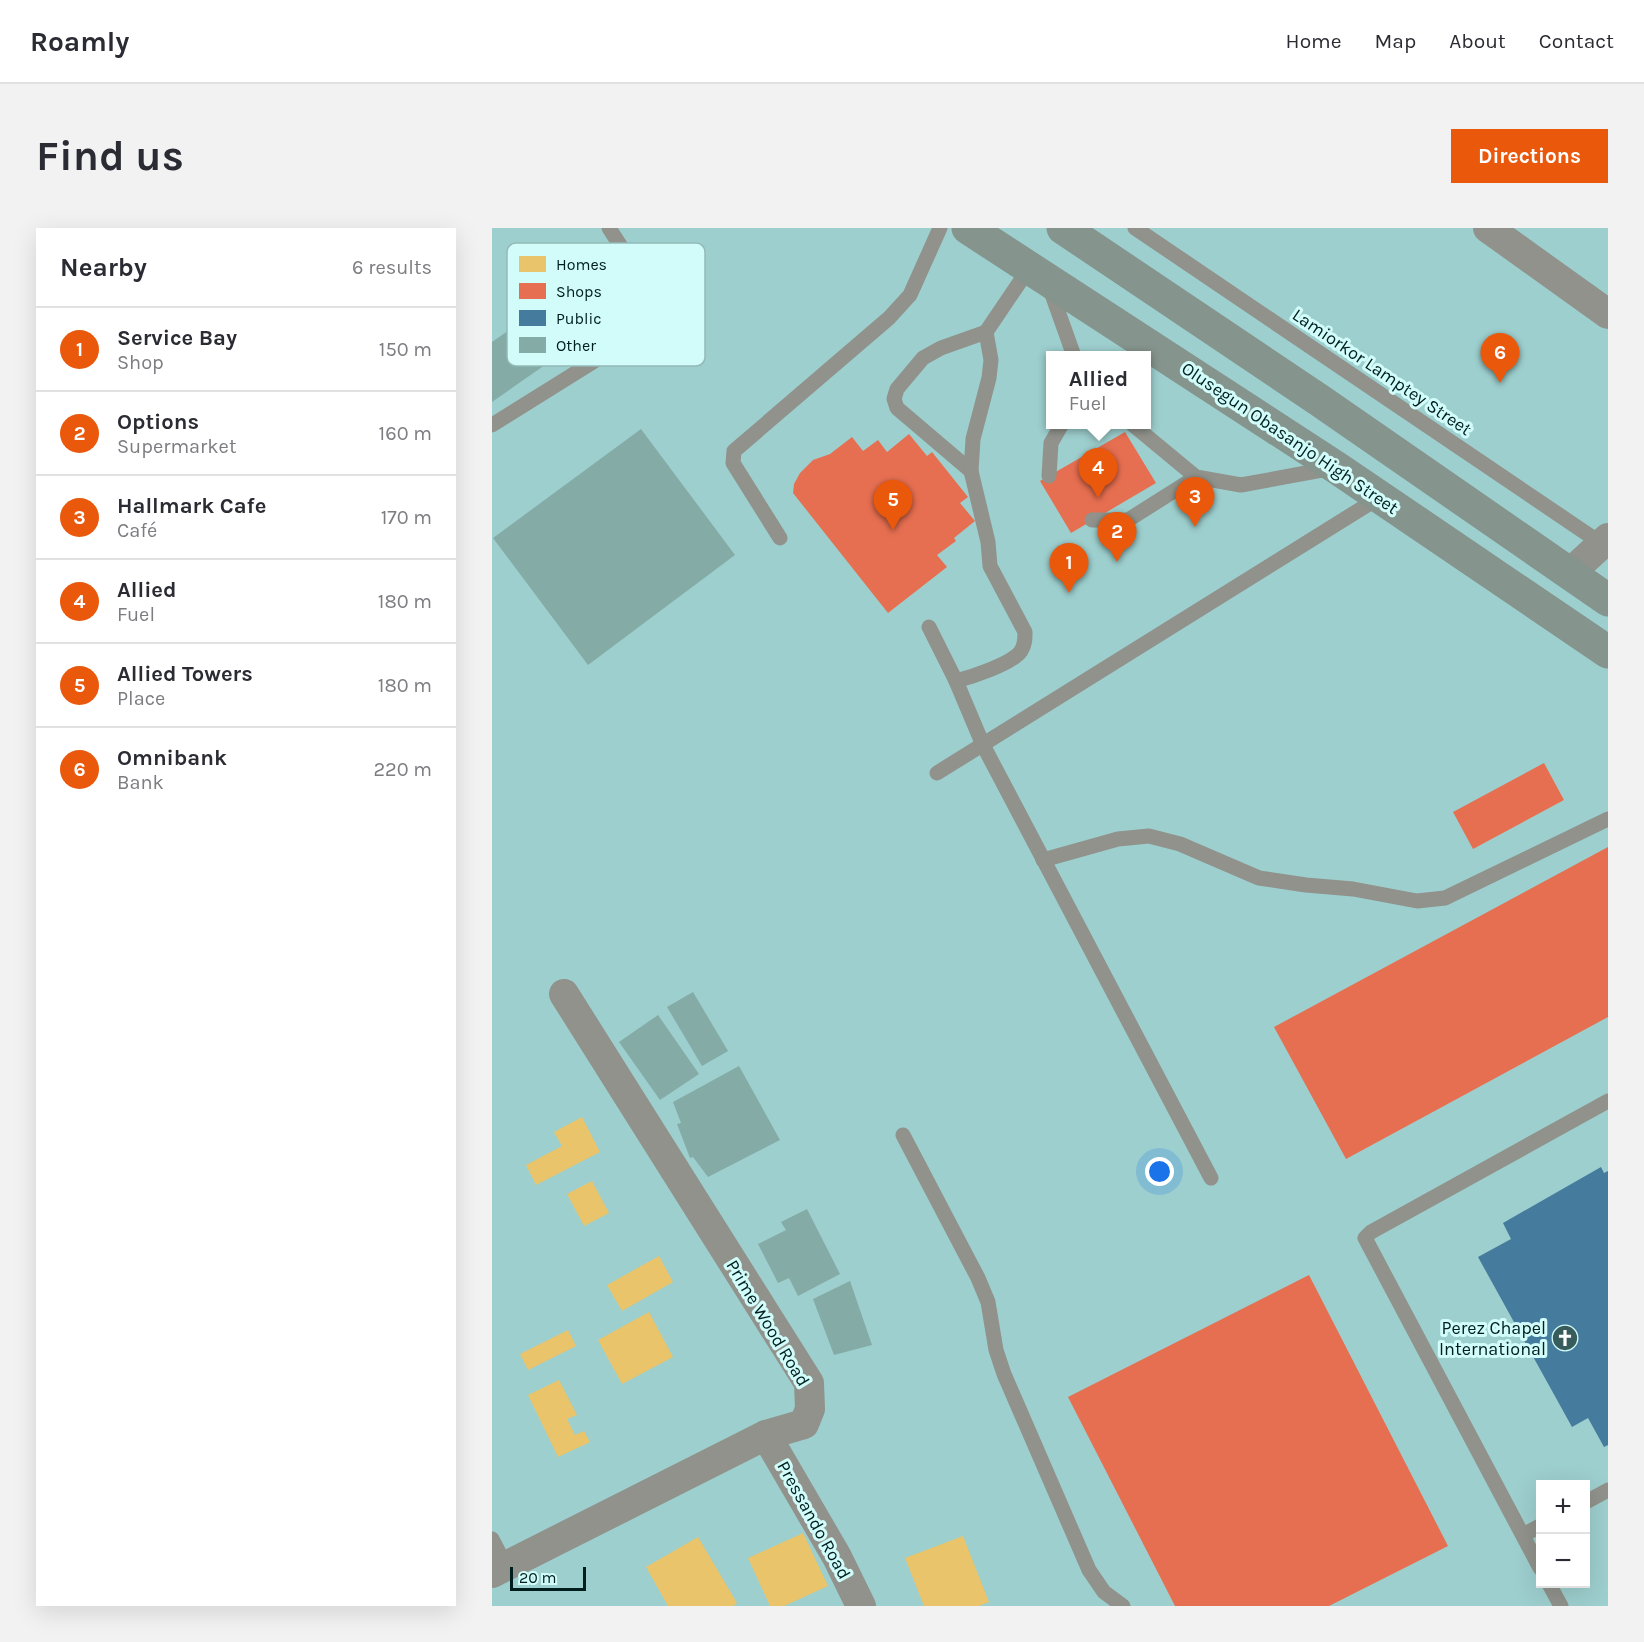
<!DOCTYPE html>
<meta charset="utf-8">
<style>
body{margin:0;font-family:Karla,sans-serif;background:#f2f2f3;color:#2b2b33}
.controls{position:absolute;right:18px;bottom:18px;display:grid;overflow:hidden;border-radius:0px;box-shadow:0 6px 24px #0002}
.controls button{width:54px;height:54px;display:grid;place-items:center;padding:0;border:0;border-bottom:2px solid #e1e1e2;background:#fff;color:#2b2b33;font:30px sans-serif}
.scale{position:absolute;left:18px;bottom:15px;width:76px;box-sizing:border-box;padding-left:6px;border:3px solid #011e1e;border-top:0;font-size:16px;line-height:21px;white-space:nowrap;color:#011e1e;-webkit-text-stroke:4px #d1fcfa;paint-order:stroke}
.you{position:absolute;left:668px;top:944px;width:21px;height:21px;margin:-15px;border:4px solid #fff;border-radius:50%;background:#1a73e8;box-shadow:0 0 0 9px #1a73e833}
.badge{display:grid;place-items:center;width:39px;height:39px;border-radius:50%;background:#ea580c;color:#fff;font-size:20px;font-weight:700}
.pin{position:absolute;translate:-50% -50px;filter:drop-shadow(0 2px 3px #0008)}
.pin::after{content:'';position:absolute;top:32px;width:21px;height:18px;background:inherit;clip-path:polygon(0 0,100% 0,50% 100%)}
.popup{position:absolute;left:554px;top:123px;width:105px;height:78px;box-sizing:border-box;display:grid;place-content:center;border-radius:0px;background:#fff;filter:drop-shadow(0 2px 4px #0005);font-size:20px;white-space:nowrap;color:#7c7c81}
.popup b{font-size:22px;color:#2b2b33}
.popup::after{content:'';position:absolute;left:50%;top:100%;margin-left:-12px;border:12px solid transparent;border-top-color:#fff}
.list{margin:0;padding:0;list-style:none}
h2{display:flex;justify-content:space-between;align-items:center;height:78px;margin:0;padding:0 24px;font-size:26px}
h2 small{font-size:20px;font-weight:400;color:#7c7c81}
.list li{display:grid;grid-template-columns:39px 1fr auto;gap:18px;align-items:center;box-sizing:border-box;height:84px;padding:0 24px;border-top:2px solid #e1e1e2}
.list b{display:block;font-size:22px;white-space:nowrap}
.list p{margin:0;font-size:20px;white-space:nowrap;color:#7c7c81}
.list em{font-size:20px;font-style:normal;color:#7c7c81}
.map{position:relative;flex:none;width:1116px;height:1378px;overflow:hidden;border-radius:0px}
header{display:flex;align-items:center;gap:36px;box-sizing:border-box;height:84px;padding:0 30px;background:#fff;border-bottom:2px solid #e1e1e2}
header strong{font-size:28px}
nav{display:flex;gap:33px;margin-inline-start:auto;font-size:21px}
.intro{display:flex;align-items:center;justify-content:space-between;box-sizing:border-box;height:144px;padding:0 36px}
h1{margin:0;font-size:42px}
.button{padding:15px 27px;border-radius:0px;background:#ea580c;color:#fff;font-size:21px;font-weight:700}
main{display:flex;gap:36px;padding:0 36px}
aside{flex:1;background:#fff;border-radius:0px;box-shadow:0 6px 24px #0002}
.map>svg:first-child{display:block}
.homes{fill:#e9c46a}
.shops{fill:#e76f51}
.public{fill:#457b9d}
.building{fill:#84aba6}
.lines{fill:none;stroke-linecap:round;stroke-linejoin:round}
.service{stroke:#90928b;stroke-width:15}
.minor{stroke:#90928b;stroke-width:30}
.primary{stroke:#85948c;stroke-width:33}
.labels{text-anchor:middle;stroke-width:6;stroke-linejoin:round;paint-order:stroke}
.street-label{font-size:18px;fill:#011e1e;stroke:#d1fcfa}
.poi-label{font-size:18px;fill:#011e1e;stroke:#d1fcfa;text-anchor:end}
.key{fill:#d1fcfa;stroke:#93b9b8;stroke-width:1.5}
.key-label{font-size:16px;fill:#011e1e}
</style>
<header>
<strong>Roamly</strong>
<nav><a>Home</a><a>Map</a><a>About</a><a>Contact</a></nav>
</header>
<div class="intro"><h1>Find us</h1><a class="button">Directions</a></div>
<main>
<aside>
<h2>Nearby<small>6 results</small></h2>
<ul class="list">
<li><span class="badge">1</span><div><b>Service Bay</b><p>Shop</p></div><em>150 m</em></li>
<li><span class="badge">2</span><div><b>Options</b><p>Supermarket</p></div><em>160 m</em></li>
<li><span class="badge">3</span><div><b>Hallmark Cafe</b><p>Café</p></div><em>170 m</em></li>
<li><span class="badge">4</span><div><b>Allied</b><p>Fuel</p></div><em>180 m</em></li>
<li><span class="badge">5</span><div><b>Allied Towers</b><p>Place</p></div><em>180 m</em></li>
<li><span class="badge">6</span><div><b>Omnibank</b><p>Bank</p></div><em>220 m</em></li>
</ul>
</aside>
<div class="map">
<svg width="1116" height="1378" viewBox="0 0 1116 1378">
<rect width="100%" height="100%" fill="#9dcfce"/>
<g class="homes">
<path d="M 90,889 L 108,924 L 44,957 L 34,937 L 70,918 L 62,904 Z"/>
<path d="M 100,953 L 117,985 L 92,998 L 75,966 Z"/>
<path d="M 167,1028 L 181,1054 L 130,1083 L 115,1057 Z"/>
<path d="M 157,1084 L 181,1129 L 130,1156 L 106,1112 Z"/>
<path d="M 76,1102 L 84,1118 L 36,1142 L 28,1126 Z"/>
<path d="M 67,1152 L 85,1187 L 75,1191 L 83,1207 L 92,1203 L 98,1214 L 66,1229 L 36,1167 Z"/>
<path d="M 311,1305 L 336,1358 L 292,1378 L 278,1378 L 256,1330 Z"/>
<path d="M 471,1308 L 497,1374 L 487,1378 L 432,1378 L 413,1330 Z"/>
<path d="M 206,1309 L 245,1375 L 241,1378 L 176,1378 L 154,1339 Z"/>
</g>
<g class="shops">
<path d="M 633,204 L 664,255 L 579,305 L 548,253 Z"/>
<path d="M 417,206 L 435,228 L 440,224 L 476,269 L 468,275 L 483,293 L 462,310 L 464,313 L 445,327 L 455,339 L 396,385 L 301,265 L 302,256 L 308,245 L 321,232 L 338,226 L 360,209 L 371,223 L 386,212 L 395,224 Z"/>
<path d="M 1052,535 L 1072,572 L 981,621 L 961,584 Z"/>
<path d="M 1116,619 L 1116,789 L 854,931 L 782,799 Z"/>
<path d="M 817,1047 L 956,1318 L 837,1378 L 683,1378 L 576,1169 Z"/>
</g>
<path class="public" d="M 1109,939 L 1112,945 L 1116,943 L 1116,1217 L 1112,1219 L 1096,1190 L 1080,1199 L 986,1029 L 1019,1011 L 1011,995 Z"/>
<g class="building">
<path d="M 118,32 L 146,72 L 0,174 L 0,114 Z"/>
<path d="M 149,201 L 243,327 L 96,437 L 1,310 Z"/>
<path d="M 201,764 L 236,823 L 210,838 L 175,779 Z"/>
<path d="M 166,787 L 207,846 L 168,872 L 127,814 Z"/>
<path d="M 247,838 L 288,912 L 216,949 L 201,929 L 198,930 L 185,896 L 189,895 L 181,874 Z"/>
<path d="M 315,981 L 348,1046 L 306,1068 L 297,1050 L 286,1055 L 266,1016 L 294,1002 L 289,994 Z"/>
<path d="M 358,1053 L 380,1117 L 342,1127 L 321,1071 Z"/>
</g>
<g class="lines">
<g class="service">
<path d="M 643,0 L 1113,318"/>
<path d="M 557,58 L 582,128"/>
<path d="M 640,196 L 704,249 L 749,257 L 841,240"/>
<path d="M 0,197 L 133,114 L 157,85 L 155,59 L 117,0"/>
<path d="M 479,243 L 405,180 L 402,171 L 405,161 L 431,130 L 449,120 L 494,104"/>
<path d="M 557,248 L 559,215 L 570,196"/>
<path d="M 600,292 L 636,292 L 704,249"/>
<path d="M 288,310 L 241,235 L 242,223 L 397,90 L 418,67 L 448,0"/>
<path d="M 437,399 L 464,453 C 479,449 520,436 529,423 C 533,417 533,411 533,404 L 498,338 L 496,314 L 479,243 L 481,211 L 497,150 L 499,132 L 494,104 L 538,39"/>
<path d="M 464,453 L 491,517 L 719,950"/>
<path d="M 445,545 L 888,269"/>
<path d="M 551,632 L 626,611 L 657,608 L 688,616 L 767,650 L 814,657 L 861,661 L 925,673 L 953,670 L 1116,591"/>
<path d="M 411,907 L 486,1050 L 496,1074 L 504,1122 L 512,1146 L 597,1342 L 612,1364 L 631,1378"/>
<path d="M 1094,1274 L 1116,1262"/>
<path d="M 1031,1307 L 1048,1298"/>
<path d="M 0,1311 L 14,1338"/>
<path d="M 1048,1340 L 873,1010 L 879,1004 L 1116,873"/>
<path d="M 1057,1356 L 1069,1378"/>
</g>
<g class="minor">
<path d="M 996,0 L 1116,86"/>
<path d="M 1077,346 L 1116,310"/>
<path d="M 274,1207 L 345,1329 L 369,1378"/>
<path d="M 0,1345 L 274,1207 L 312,1196 L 318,1181 L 317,1155 L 72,766"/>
</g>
<g class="primary">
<path d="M 476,0 L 845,240 L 1116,424"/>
<path d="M 571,0 L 827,172 L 1116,372"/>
</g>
</g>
<defs>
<g id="church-disc" transform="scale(1.35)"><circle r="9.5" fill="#385c5c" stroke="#d1fcfa"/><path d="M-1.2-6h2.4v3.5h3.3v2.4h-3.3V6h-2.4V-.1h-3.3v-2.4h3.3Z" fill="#fff"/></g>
</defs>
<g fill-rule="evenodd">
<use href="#church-disc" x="1073" y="1110"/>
</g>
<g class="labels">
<g class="street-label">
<text transform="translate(890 144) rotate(34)" y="6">Lamiorkor Lamptey Street</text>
<text transform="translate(798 210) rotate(34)" y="6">Olusegun Obasanjo High Street</text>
<text transform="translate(276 1095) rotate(59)" y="6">Prime Wood Road</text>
<text transform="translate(322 1292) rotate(61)" y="6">Pressando Road</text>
</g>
<g class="poi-label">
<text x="1054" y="1106">Perez Chapel<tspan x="1054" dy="21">International</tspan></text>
</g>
</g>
<rect x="15" y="15" width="198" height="123" rx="9" class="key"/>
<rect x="27" y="28" width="27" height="16" fill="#e9c46a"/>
<rect x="27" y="55" width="27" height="16" fill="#e76f51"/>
<rect x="27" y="82" width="27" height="16" fill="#457b9d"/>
<rect x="27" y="109" width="27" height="16" fill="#84aba6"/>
<g class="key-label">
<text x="64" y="42">Homes</text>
<text x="64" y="69">Shops</text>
<text x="64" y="96">Public</text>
<text x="64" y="123">Other</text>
</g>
</svg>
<div class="controls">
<button>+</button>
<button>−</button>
</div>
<div class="scale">20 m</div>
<div class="you"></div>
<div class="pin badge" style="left:577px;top:365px">1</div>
<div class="pin badge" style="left:625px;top:334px">2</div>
<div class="pin badge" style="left:703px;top:299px">3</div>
<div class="pin badge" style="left:606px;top:270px">4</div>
<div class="popup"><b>Allied</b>Fuel</div>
<div class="pin badge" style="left:401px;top:302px">5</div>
<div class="pin badge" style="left:1008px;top:155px">6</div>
</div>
</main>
